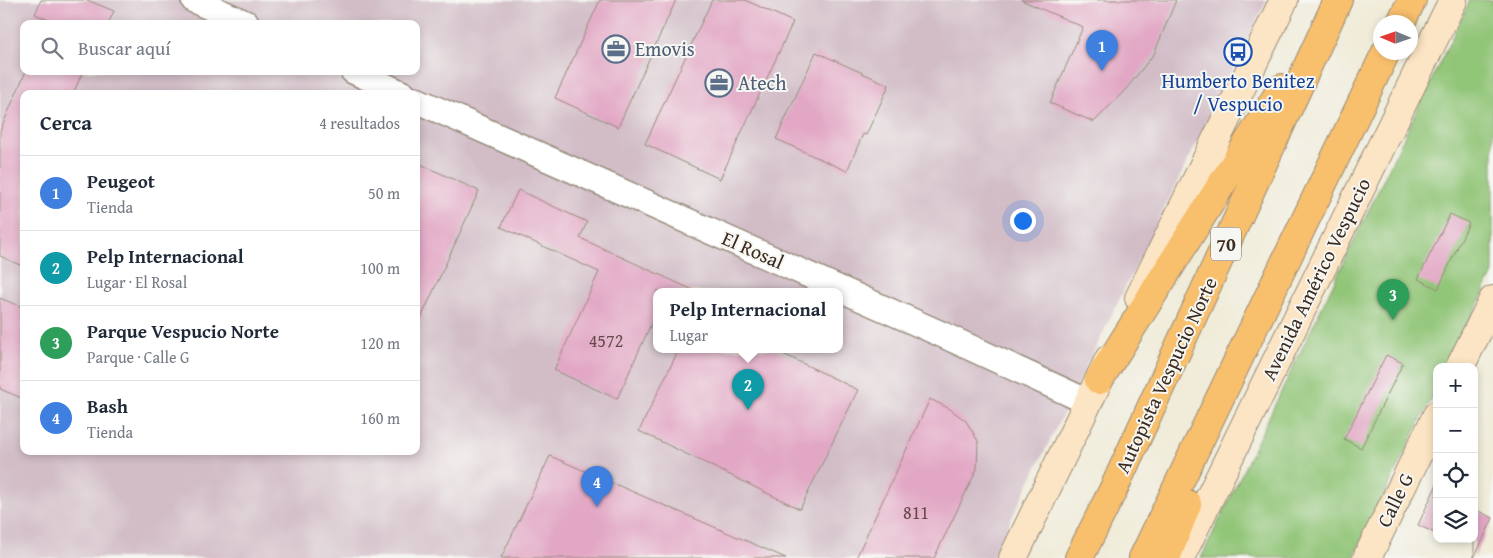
<!DOCTYPE html>
<html lang="es">
<meta charset="utf-8">
<style>
body{margin:0;font-family:"Gentium Book Plus",serif;background:#f2f2f3;color:#1f2937}
.controls{position:absolute;right:15px;bottom:15px;display:grid;overflow:hidden;border-radius:10px;box-shadow:0 2px 8px #0003}
.controls button{width:45px;height:45px;display:grid;place-items:center;padding:0;border:0;border-bottom:1px solid #e0e1e3;background:#fff;color:#1f2937;font:25px sans-serif}
.compass{position:absolute;left:1373px;top:15px;width:45px;height:45px;border-radius:50%;background:#fff;box-shadow:0 2px 8px #0003;rotate:272deg}
.you{position:absolute;left:1022px;top:220px;width:18px;height:18px;margin:-12px;border:4px solid #fff;border-radius:50%;background:#1a73e8;box-shadow:0 0 0 8px #1a73e833}
.badge{display:grid;place-items:center;width:32px;height:32px;border-radius:50%;background:#0f766e;color:#fff;font-size:16px;font-weight:700}
.pin{position:absolute;translate:-50% -41px;filter:drop-shadow(0 1px 2px #0008)}
.pin::after{content:'';position:absolute;top:26px;width:18px;height:15px;background:inherit;clip-path:polygon(0 0,100% 0,50% 100%)}
.popup{position:absolute;left:653px;top:288px;width:190px;height:65px;box-sizing:border-box;display:grid;place-content:center;border-radius:10px;background:#fff;filter:drop-shadow(0 1px 4px #0005);font-size:16px;white-space:nowrap;color:#747a83}
.popup b{font-size:19px;color:#1f2937}
.popup::after{content:'';position:absolute;left:50%;top:100%;margin-left:-10px;border:10px solid transparent;border-top-color:#fff}
.list{margin:0;padding:0;list-style:none}
h2{display:flex;justify-content:space-between;align-items:center;height:65px;margin:0;padding:0 20px;font-size:21px}
h2 small{font-size:16px;font-weight:400;color:#747a83}
.list li{display:grid;grid-template-columns:32px 1fr auto;gap:15px;align-items:center;box-sizing:border-box;height:75px;padding:0 20px;border-top:1px solid #e0e1e3}
.list b{display:block;font-size:19px;white-space:nowrap}
.list p{margin:0;font-size:16px;white-space:nowrap;color:#747a83}
.list em{font-size:16px;font-style:normal;color:#747a83}
.icon{flex:none;width:28px;height:28px;fill:none;stroke:currentColor;stroke-width:2;stroke-linecap:round;stroke-linejoin:round}
.map{position:relative;flex:none;width:1493px;height:558px;overflow:hidden}
.search{position:absolute;background:#fff;box-shadow:0 2px 8px #0003;left:20px;top:20px;width:400px;height:55px;display:flex;align-items:center;gap:12px;box-sizing:border-box;padding:0 18px;border-radius:10px;color:#747a83;font-size:19px}
.panel{position:absolute;background:#fff;box-shadow:0 2px 8px #0003;left:20px;top:90px;width:400px;height:365px;border-radius:10px}
.map>svg:first-child{display:block}
.industrial{fill:#d2bdc7;fill-rule:evenodd}
.green{fill:#91c577;stroke:#66784a}
.building{fill:#e2a7c5}
.lines{fill:none;stroke-linecap:round;stroke-linejoin:round}
.street-casing{stroke:#968b7c;stroke-width:28}
.secondary-casing{stroke:#968b7c;stroke-width:30}
.highway-casing{stroke:#968b7c;stroke-width:30}
.street{stroke:#fff;stroke-width:25}
.secondary{stroke:#fce5c4;stroke-width:28}
.highway{stroke:#f8bf6c;stroke-width:28}
.labels{text-anchor:middle;stroke-width:4;stroke-linejoin:round;paint-order:stroke}
.number-label{font-size:18px;fill:#654948}
.shield{fill:#f6f6f2;stroke:#73675e;stroke-width:1}
.shield-label{font-size:19px;font-weight:bold;fill:#3b2a1e}
.service-label{font-size:20px;fill:#4e5e75;stroke:#f6f6f2;text-anchor:start}
.transit-label{font-size:20px;fill:#164399;stroke:#f6f6f2}
.street-label{font-size:20px;fill:#3b2a1e;stroke:#f6f6f2}
</style>
<div class="map">
<svg width="1493" height="558" viewBox="0 0 1493 558">
<rect width="100%" height="100%" fill="#f6f6f2"/>
<filter id="ink" filterUnits="userSpaceOnUse"><feTurbulence type="fractalNoise" baseFrequency=".02" numOctaves="2"/><feDisplacementMap in="SourceGraphic" scale="10" xChannelSelector="R" yChannelSelector="G"/><feConvolveMatrix kernelMatrix="1 2 1 2 8 2 1 2 1" color-interpolation-filters="sRGB"/></filter>
<filter id="wash" filterUnits="userSpaceOnUse"><feTurbulence type="fractalNoise" baseFrequency=".0096" numOctaves="4" result="noise"/><feDisplacementMap in="SourceGraphic" scale="20" xChannelSelector="R" yChannelSelector="G"/><feGaussianBlur stdDeviation="1.12" result="paint"/><feColorMatrix in="noise" values="0 0 0 0 0 0 0 0 0 0 0 0 0 0 0 0 0 1.4 0 .05"/><feComposite in="paint" operator="in"/></filter>
<g filter="url(#wash)">
<rect width="100%" height="100%" fill="#f0ecd9"/>
<path class="industrial" d="M 0,0 L 1267,0 L 992,558 L 0,558 ZM 24,24 L 416,24 L 416,71 L 24,71 ZM 24,94 L 416,94 L 416,451 L 24,451 ZM 657,291 L 839,291 L 839,349 L 657,349 Z"/>
<path class="green" d="M 1470,0 L 1493,0 L 1493,273 L 1447,367 L 1437,367 L 1437,387 L 1353,558 L 1201,558 Z"/>
<g id="blocks">
<g class="building">
<path d="M 41,0 L 87,0 L 114,11 L 108,24 L 58,24 L 35,14 Z"/>
<path d="M 600,0 L 676,0 L 618,127 L 555,98 Z"/>
<path d="M 712,0 L 745,0 L 793,22 L 720,179 L 645,144 Z"/>
<path d="M 1021,0 L 1176,0 L 1154,54 L 1126,89 L 1094,122 L 1050,103 L 1083,27 Z"/>
<path d="M 816,52 L 889,85 L 866,135 L 863,134 L 847,171 L 776,139 Z"/>
<path d="M 26,71 L 83,71 L 73,94 L 24,94 L 24,267 L 0,256 L 0,131 Z"/>
<path d="M 416,162 L 479,191 L 416,329 Z"/>
<path d="M 518,190 L 587,222 L 580,238 L 695,291 L 657,291 L 657,311 L 617,399 L 554,370 L 599,272 L 501,227 Z"/>
<path d="M 1450,214 L 1469,223 L 1438,289 L 1418,279 Z"/>
<path d="M 0,298 L 24,308 L 24,399 L 0,389 Z"/>
<path d="M 679,349 L 773,349 L 858,390 L 800,509 L 639,431 Z"/>
<path d="M 1386,355 L 1403,363 L 1361,448 L 1344,439 Z"/>
<path d="M 930,399 L 950,409 L 966,421 L 978,441 L 977,469 L 934,558 L 856,558 Z"/>
<path d="M 550,456 L 786,558 L 501,558 Z"/>
<path d="M 1437,484 L 1437,534 L 1418,525 Z"/>
<path d="M 1474,509 L 1493,518 L 1474,558 Z"/>
</g>
</g>
</g>
<g filter="url(#ink)">
<use href="#blocks" fill-opacity="0" stroke="#968b7c" stroke-width="1"/>
<g class="lines">
<g class="street-casing">
<g id="street">
<path d="M 194,0 L 247,24"/>
<path d="M 353,71 L 403,94"/>
<path d="M 416,100 L 941,334 L 1088,402"/>
</g>
</g>
<g class="secondary-casing">
<g id="secondary">
<path d="M 1139,298 L 1284,0"/>
<path d="M 1460,367 L 1493,300"/>
<path d="M 1013,558 L 1109,359"/>
<path d="M 1180,558 L 1453,0"/>
<path d="M 1367,558 L 1437,415"/>
</g>
</g>
<g class="highway-casing">
<g id="highway">
<path d="M 1401,22 L 1412,0"/>
<path d="M 1099,380 L 1282,88"/>
<path d="M 1079,558 L 1114,488 L 1338,0"/>
<path d="M 1143,558 L 1386,52"/>
<path d="M 1166,558 L 1187,504"/>
</g>
</g>
<use href="#street" class="street"/>
<use href="#secondary" class="secondary"/>
<use href="#highway" class="highway"/>
</g>
</g>
<defs>
<g id="office-ring" transform="scale(1.4375)"><circle r="9.5" fill="#f6f6f2" stroke="#5c6f8a" stroke-width="1.5"/><path d="M-6-3h4V-5.5h4V-3h4V5H-6ZM-1-4.5V-3h2v-1.5ZM-6 0V1H6V0Z" fill="#5c6f8a"/></g>
<g id="bus-ring" transform="scale(1.4375)"><circle r="9.5" fill="#f6f6f2" stroke="#1a4fb4" stroke-width="1.5"/><path d="M-5-6H5V4H4V6H2V4H-2V6H-4V4H-5ZM-3.5-4V0h7V-4ZM-3.5 1.2v1.5H-2V1.2ZM2 1.2v1.5H3.5V1.2Z" fill="#1a4fb4"/></g>
</defs>
<g fill-rule="evenodd">
<use href="#office-ring" x="616" y="49"/>
<use href="#bus-ring" x="1238" y="52"/>
<use href="#office-ring" x="719" y="83"/>
</g>
<g class="labels">
<g class="number-label">
<text x="606" y="347">4572</text>
<text x="916" y="519">811</text>
</g>
<rect class="shield" x="1211" y="227.5" width="30" height="33" rx="4"/>
<g class="shield-label">
<text x="1226" y="251">70</text>
</g>
<g class="service-label">
<text x="635" y="56">Emovis</text>
<text x="738" y="90">Atech</text>
</g>
<g class="transit-label">
<text x="1238" y="88">Humberto Benitez<tspan x="1238" dy="23">/ Vespucio</tspan></text>
</g>
<g class="street-label">
<text transform="translate(753 250) rotate(24)" y="7">El Rosal</text>
<text transform="translate(1316 279) rotate(-64)" y="7">Avenida Américo Vespucio</text>
<text transform="translate(1166 375) rotate(-65)" y="7">Autopista Vespucio Norte</text>
<text transform="translate(1395 500) rotate(-64)" y="7">Calle G</text>
</g>
</g>
</svg>
<div class="controls">
<button>+</button>
<button>−</button>
<button><svg class="icon" aria-label="locate" viewBox="0 0 24 24"><circle cx="12" cy="12" r="6"/><path d="M12 2v4M12 18v4M2 12h4M18 12h4"/></svg></button>
<button><svg class="icon" aria-label="layers" viewBox="0 0 24 24"><path d="M12 4l9 5-9 5-9-5zM3 14l9 5 9-5"/></svg></button>
</div>
<svg class="compass" viewBox="-18 -18 36 36"><path d="M0-13l5 13h-10z" fill="#e53935"/><path d="M0 13l5-13h-10z" fill="#747a83"/></svg>
<div class="you"></div>
<div class="pin badge" style="left:1102px;top:71px;background:#3f7fe0">1</div>
<div class="pin badge" style="left:748px;top:410px;background:#0f9aa8">2</div>
<div class="popup"><b>Pelp Internacional</b>Lugar</div>
<div class="pin badge" style="left:1393px;top:320px;background:#2e9e5b">3</div>
<div class="pin badge" style="left:597px;top:507px;background:#3f7fe0">4</div>
<div class="search"><svg class="icon" aria-label="search" viewBox="0 0 24 24"><circle cx="10" cy="10" r="6"/><path d="M15 15l6 6"/></svg>Buscar aquí</div>
<section class="panel">
<h2>Cerca<small>4 resultados</small></h2>
<ul class="list">
<li><span class="badge" style="background:#3f7fe0">1</span><div><b>Peugeot</b><p>Tienda</p></div><em>50 m</em></li>
<li><span class="badge" style="background:#0f9aa8">2</span><div><b>Pelp Internacional</b><p>Lugar · El Rosal</p></div><em>100 m</em></li>
<li><span class="badge" style="background:#2e9e5b">3</span><div><b>Parque Vespucio Norte</b><p>Parque · Calle G</p></div><em>120 m</em></li>
<li><span class="badge" style="background:#3f7fe0">4</span><div><b>Bash</b><p>Tienda</p></div><em>160 m</em></li>
</ul>
</section>
</div>
